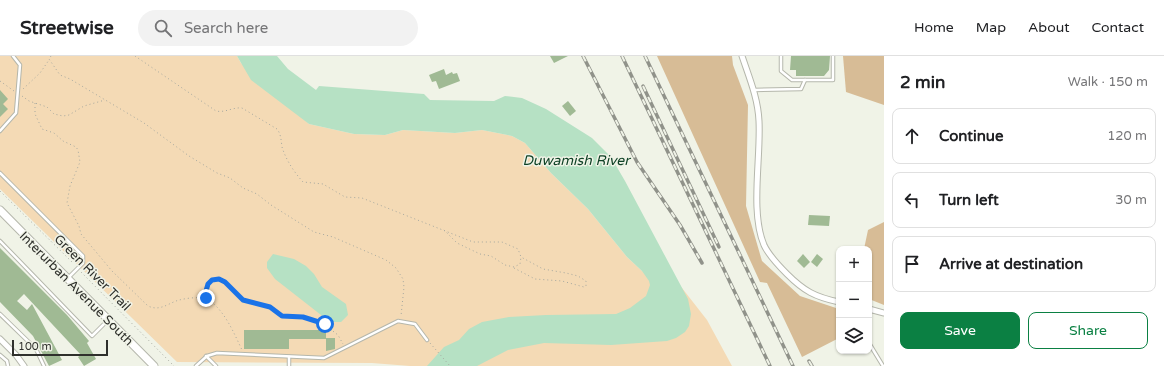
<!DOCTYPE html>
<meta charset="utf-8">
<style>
body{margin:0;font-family:"Varela Round",sans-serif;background:#f2f2f2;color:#202124}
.controls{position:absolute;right:12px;bottom:12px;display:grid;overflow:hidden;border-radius:8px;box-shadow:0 1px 3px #0004}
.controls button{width:36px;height:36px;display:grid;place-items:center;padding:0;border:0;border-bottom:1px solid #e0e0e0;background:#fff;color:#202124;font:20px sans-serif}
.scale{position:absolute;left:12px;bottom:10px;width:96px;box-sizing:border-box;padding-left:4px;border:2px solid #2f302c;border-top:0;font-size:11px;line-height:14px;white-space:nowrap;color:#2f302c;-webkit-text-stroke:3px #f0f3e7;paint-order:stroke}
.stop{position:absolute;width:12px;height:12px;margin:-9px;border:3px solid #1a73e8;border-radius:50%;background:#fff}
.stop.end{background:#1a73e8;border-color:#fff;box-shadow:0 1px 4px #0008}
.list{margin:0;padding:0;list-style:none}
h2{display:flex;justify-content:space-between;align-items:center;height:52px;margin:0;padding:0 16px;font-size:17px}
h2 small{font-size:13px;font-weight:400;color:#757577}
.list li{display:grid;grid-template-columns:26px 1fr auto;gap:12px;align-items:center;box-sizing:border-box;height:56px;margin:0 8px 8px;padding:0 8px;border:1px solid #e0e0e0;border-radius:8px}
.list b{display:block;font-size:15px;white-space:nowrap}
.list em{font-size:13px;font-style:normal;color:#757577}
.actions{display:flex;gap:8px;padding:12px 16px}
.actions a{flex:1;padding:9px 0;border:1px solid #0b8043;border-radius:8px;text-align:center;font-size:14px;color:#0b8043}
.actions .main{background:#0b8043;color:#fff}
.icon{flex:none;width:22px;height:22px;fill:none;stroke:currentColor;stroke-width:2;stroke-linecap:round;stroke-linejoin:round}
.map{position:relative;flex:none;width:884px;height:310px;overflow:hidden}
header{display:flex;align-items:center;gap:24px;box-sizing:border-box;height:56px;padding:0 20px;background:#fff;border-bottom:1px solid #e0e0e0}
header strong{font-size:19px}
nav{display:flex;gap:22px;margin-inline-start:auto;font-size:14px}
.search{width:280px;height:36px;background:#f2f2f2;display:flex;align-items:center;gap:10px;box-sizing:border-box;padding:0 14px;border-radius:22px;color:#757577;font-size:15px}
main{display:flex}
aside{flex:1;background:#fff}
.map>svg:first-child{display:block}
.green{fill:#f4dab5}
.forest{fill:#d7bc96}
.water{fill:#b6e1c4}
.building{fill:#a0ba94}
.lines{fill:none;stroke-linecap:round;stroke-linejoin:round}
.lane-casing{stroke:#b5b7ac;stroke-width:4.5}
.street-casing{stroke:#b5b7ac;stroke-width:7}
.secondary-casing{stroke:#b5b7ac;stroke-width:9}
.path{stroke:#a6a89f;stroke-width:1;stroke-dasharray:1 3;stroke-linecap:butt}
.lane{stroke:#fff;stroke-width:2.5}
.street{stroke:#fff;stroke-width:5}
.secondary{stroke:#fff;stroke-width:7}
.rail-casing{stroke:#90928a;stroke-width:3.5}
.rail{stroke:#f0f3e7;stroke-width:2;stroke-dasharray:6;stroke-linecap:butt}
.route{stroke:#1a73e8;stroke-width:5}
.labels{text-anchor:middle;stroke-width:3;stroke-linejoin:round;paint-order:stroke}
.street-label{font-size:13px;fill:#2f302c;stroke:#f0f3e7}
.water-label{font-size:14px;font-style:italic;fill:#0f4226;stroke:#f0f3e7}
</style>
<header>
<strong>Streetwise</strong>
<div class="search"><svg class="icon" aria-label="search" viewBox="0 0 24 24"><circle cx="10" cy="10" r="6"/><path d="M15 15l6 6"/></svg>Search here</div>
<nav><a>Home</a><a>Map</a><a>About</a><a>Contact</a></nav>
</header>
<main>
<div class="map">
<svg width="884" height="310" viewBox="0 0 884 310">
<rect width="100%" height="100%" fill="#f0f3e7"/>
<path class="green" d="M 0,0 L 237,0 L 241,7 L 309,68 L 354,78 L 385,79 L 403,74 L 455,77 L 482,74 L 512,80 L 525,87 L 551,117 L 588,153 L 627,201 L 642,215 L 682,232 L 707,264 L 732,310 L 410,310 L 372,307 L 177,306 L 0,133 Z"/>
<g class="forest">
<path d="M 657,0 L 732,0 L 733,9 L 748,49 L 746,150 L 762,205 L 800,240 L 839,253 L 839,282 L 802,301 L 767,227 L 760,226 Z"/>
<path d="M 843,0 L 884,0 L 884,49 L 846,36 Z"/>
<path d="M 884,166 L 884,249 L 869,243 L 869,193 L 864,193 L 868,174 Z"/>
</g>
<g class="water">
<path d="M 237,0 L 277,0 L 288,13 L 316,34 L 319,30 L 424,38 L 430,44 L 494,45 L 505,40 L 522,42 L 546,53 L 592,82 L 611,101 L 625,125 L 688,243 L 691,258 L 689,270 L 685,276 L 676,282 L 667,285 L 611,289 L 544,287 L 508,294 L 477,310 L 427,310 L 444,291 L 459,284 L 469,273 L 482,266 L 509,261 L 546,259 L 616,258 L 630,252 L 646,240 L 650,229 L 649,225 L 642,215 L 627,201 L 588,153 L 551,117 L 525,87 L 512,80 L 482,74 L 455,77 L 403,74 L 385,79 L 354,78 L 309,68 L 251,24 Z"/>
<path d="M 273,198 L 294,203 L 306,210 L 314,218 L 322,231 L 346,248 L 348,259 L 341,266 L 330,266 L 275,223 L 267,212 L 267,206 Z"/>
</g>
<g class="building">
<path d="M 550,0 L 568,0 L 554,7 Z"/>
<path d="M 791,0 L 830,0 L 829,14 L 824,20 L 796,20 L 796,14 L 790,14 Z"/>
<path d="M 444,13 L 446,19 L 452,16 L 453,18 L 457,17 L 460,25 L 439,33 L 436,25 L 432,26 L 429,19 Z"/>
<path d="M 0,34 L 8,43 L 3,48 L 8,53 L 0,61 Z"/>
<path d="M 568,45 L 576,55 L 570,60 L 562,50 Z"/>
<path d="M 809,159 L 830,160 L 829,170 L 808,169 Z"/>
<path d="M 0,192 L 67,259 L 89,285 L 87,287 L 96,303 L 84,310 L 78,301 L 81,299 L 24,238 L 17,245 L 27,254 L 32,248 L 62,304 L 49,310 L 33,280 L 0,246 Z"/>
<path d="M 803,198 L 810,206 L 804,212 L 797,205 Z"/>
<path d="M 817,198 L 823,203 L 817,211 L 811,206 Z"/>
<path d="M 244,274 L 326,274 L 326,283 L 289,283 L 289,293 L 244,293 Z"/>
<path d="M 326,282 L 335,282 L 335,293 L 326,295 Z"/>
</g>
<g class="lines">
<g class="lane-casing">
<g id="lane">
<path d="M 781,0 L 781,15 L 792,24 L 833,24 L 833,0"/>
<path d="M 754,34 L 801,33 L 805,24"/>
<path d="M 0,75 L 16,57 L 20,9 L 13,0"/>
<path d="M 0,117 L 83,200 L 83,207 L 68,222"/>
<path d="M 0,185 L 92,280 L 108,264"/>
<path d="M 0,258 L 36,293 L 44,310"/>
<path d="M 869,287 L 883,310"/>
<path d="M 0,299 L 7,305 L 8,310"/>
<path d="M 206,300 L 216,310"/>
<path d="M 289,301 L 289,310"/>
<path d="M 196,310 L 207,300 L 217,297 L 324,302 L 398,265 L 415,268 L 427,284"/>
</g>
</g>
<g class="street-casing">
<g id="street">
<path d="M 742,0 C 749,21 758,42 759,65 C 761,102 750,156 764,189 C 769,200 779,210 787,218 C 804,235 815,241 839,246"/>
<path d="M 869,253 L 884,257"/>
<path d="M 0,283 L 16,299 L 24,310"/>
</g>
</g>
<g class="secondary-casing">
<path id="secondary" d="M 0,154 L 154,310"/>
</g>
<g class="path">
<path d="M 51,0 L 49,3 L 60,19 L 70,23 L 144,67 L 189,100 L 217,117 L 230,122 L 243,132 L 257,138 L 271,149 L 314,176 L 333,181 L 386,204 L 396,212 L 403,223 L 404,231 L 401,260"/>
<path d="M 135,0 L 216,55 C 225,57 233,51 242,52 L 277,73 C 281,78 281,84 282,91 C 286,104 294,116 303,126 L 323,128 L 345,141 L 362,142 L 473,186 L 502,186 L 518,193 L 521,201 L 520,208 L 514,211 L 505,209 L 491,200 L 480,198 L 457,187 L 443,173"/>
<path d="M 0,25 L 14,35"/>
<path d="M 23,33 L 40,17 L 49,4"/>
<path d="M 22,40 L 29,45 L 47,51 L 54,58 L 63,60 L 69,59 L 84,50 L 105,44"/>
<path d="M 35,47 L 35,58 L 42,73 L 54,77 L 63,85 L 76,91 L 78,94 L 80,106 L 70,130 L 67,147 L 79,170 L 81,178 L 112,215 L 148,250 C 159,255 166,249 176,245 C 185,242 197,241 206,242 C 224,253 233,275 242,294"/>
<path d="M 0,135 L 74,208"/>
<path d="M 514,212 L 535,223 L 562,225 L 584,231 L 586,230 L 586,225 L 578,220 L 566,217 L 543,213 L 521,201"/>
<path d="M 81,216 L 174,310"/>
<path d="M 204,241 L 208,228 L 212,224 L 219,223 L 225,226 L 243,244 L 270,251 L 282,260 L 303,261 L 325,269 L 338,279 L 343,288"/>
<path d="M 430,287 L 450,310"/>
</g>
<use href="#lane" class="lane"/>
<use href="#street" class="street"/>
<use href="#secondary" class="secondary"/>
<g class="rail-casing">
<g id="rail">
<path d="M 583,0 L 637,106 L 680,169 L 702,207"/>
<path d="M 622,0 L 770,310"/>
<path d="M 645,0 L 793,310"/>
<path d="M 643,30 L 719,191"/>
<path d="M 809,305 L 812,310"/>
</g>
</g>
<use href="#rail" class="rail"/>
</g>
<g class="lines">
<path class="route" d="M 206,242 L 204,242 L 208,228 L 212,224 L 219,223 L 225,226 L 243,244 L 270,251 L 282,260 L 303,261 L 325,268"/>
</g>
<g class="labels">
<g class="street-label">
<text transform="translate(93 216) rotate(45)" y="5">Green River Trail</text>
<text transform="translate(77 232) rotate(45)" y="5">Interurban Avenue South</text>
</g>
<g class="water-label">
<text x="576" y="109">Duwamish River</text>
</g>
</g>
</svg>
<div class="controls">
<button>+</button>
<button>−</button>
<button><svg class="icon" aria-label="layers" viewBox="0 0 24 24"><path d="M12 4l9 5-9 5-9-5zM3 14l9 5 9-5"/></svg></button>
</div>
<div class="scale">100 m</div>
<div class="stop" style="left:325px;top:268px"></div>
<div class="stop end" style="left:206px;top:242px"></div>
</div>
<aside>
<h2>2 min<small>Walk · 150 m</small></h2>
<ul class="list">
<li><svg class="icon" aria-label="ahead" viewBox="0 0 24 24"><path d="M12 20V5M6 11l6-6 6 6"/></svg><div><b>Continue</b></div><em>120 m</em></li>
<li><svg class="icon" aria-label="left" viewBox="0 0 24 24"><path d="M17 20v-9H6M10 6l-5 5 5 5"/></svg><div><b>Turn left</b></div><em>30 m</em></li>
<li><svg class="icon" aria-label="arrive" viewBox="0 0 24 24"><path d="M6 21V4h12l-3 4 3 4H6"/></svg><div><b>Arrive at destination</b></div></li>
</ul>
<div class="actions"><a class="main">Save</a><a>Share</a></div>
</aside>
</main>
